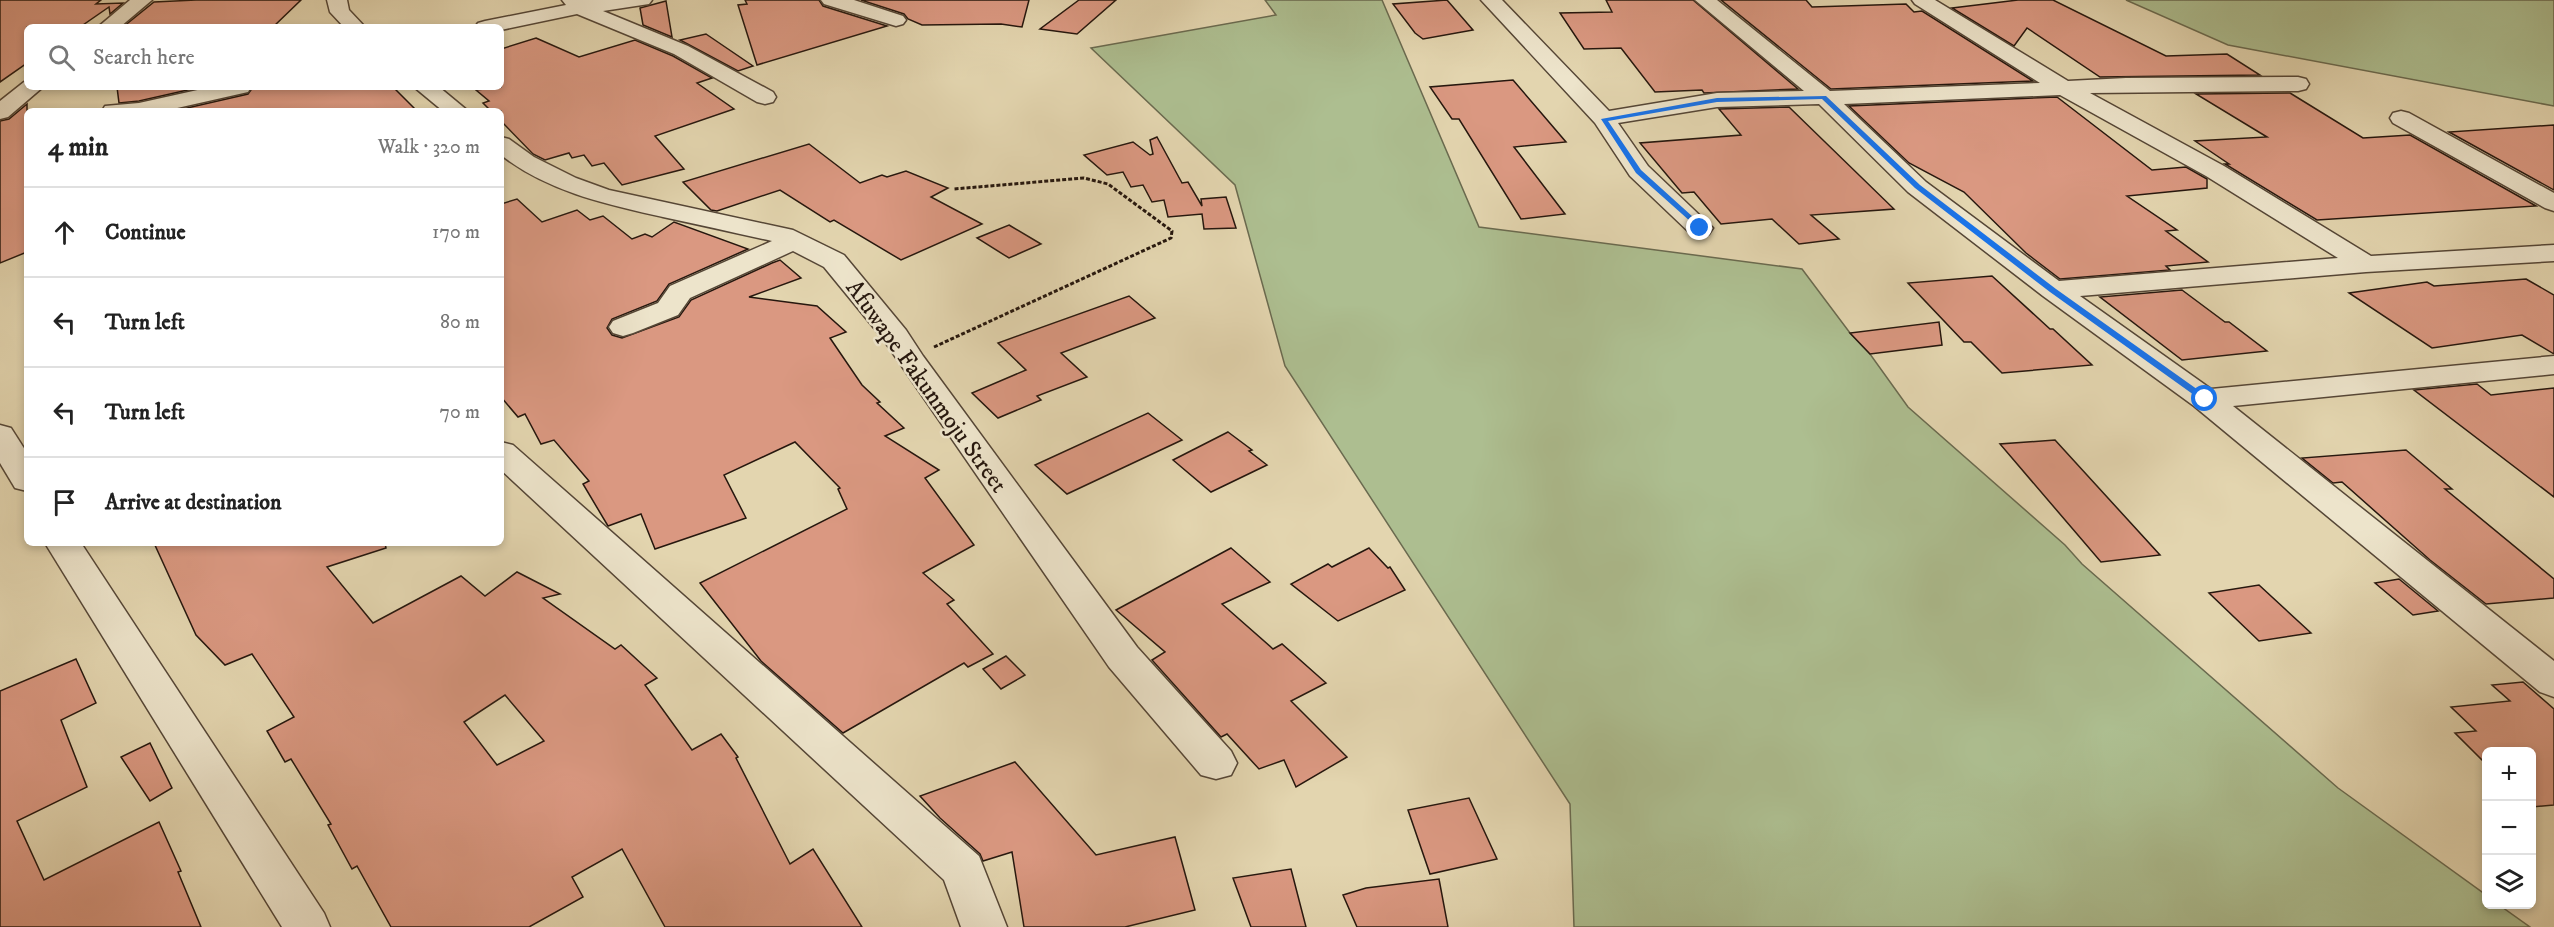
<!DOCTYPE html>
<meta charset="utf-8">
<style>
body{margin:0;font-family:"IM FELL DW Pica",serif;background:#f6f6f6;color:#222}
.controls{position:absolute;right:18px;bottom:18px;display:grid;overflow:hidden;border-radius:9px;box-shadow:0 3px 9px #0003}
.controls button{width:54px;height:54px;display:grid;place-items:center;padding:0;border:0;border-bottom:2px solid #e0e0e0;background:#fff;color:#222;font:30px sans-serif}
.stop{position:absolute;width:18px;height:18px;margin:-14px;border:4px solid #1a73e8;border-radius:50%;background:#fff}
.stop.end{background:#1a73e8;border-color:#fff;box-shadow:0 2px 6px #0008}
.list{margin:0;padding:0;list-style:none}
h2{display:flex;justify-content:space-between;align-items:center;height:78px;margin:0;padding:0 24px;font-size:26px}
h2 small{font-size:20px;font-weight:400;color:#767676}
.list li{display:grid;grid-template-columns:39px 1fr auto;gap:18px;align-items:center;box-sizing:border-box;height:90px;padding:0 24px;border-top:2px solid #e0e0e0}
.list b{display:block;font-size:22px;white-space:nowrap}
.list em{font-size:20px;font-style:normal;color:#767676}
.icon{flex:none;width:33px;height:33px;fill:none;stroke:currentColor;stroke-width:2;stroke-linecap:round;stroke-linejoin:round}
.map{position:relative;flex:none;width:2554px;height:927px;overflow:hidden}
.search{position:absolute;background:#fff;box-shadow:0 3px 9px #0003;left:24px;top:24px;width:480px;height:66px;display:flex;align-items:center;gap:15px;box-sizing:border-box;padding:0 21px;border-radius:9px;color:#767676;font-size:22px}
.panel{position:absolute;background:#fff;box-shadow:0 3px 9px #0003;left:24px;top:108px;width:480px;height:438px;border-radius:9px}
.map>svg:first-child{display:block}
.green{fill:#adbe90;stroke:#6a6a4f;stroke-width:1.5}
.building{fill:#da9881;stroke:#26170e;stroke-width:1.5;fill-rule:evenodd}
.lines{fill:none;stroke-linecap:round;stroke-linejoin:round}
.minor-casing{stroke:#554636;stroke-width:3}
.path{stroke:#26170e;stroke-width:3;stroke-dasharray:4 2;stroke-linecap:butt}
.minor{fill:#ede4cb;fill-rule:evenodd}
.route{fill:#1a73e8}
.labels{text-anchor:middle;stroke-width:5;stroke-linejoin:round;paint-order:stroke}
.street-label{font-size:24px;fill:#26170e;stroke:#ede4cb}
</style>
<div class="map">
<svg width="2554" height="927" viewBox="0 0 2554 927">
<rect width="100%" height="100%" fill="#e3d5af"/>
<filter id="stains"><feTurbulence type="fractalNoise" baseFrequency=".00333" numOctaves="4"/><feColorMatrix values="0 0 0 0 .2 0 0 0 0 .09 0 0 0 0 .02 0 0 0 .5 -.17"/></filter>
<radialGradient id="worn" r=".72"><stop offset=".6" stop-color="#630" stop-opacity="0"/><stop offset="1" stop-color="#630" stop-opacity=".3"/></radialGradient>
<g class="green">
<path d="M 1265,0 L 1382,0 L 1479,227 L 1802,269 L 1850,333 L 1870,354 L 1908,407 L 2065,545 L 2082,564 L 2338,788 L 2486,895 L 2486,904 L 2499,905 L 2530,927 L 1574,927 L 1570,804 L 1285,366 L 1235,185 L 1091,48 L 1276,15 Z"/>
<path d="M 2126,0 L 2554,0 L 2554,106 L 2228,45 Z"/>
</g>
<g class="building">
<path d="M 0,0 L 101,0 L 96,4 L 123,3 L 110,14 L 109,7 L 80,27 L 27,27 L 27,63 L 0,82 Z"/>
<path d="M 196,0 L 301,0 L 273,27 L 123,27 L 154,2 Z"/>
<path d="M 745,0 L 819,0 L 823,6 L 887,26 L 757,65 L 738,5 L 747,4 Z"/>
<path d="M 861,0 L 1029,0 L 1022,27 L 1001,24 L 922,25 L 908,19 L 904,14 Z"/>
<path d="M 1079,0 L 1116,0 L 1077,34 L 1040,29 Z"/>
<path d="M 1447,0 L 1473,30 L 1423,39 L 1415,33 L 1393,4 Z"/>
<path d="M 1606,0 L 1693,0 L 1798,89 L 1704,93 L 1702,90 L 1655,92 L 1621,48 L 1584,49 L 1560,13 L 1612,12 Z"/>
<path d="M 1721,0 L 1806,0 L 1812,7 L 1906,4 L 1914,12 L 1922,11 L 2033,81 L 1831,89 Z"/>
<path d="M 2018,0 L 2053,0 L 2166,56 L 2227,54 L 2260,75 L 2100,77 L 2027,28 L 2014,46 L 1952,8 Z"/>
<path d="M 666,1 L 672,37 L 643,25 L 640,8 Z"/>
<path d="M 706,34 L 753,66 L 738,71 L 680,40 Z"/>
<path d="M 536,38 L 579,57 L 635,40 L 673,56 L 712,78 L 697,83 L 734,109 L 655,136 L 684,169 L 622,185 L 604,163 L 592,166 L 584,155 L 572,158 L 569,153 L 545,160 L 533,154 L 501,121 L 501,111 L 491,111 L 483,103 L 489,101 L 476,90 L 501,87 L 501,49 Z"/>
<path d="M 1513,80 L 1566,142 L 1514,147 L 1565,214 L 1521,219 L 1459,119 L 1452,119 L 1430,87 Z"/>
<path d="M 117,87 L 201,87 L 139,101 L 119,103 Z"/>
<path d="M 253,87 L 393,87 L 417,111 L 174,111 L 248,94 Z"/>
<path d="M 2290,93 L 2363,138 L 2410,135 L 2536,206 L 2317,220 L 2225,164 L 2229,164 L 2195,141 L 2267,137 L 2196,94 Z"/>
<path d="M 2057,97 L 2152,170 L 2186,167 L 2207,179 L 2207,188 L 2127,196 L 2177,230 L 2166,231 L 2208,262 L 2166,266 L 2170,270 L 2060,279 L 2026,253 L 1964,192 L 1909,163 L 1849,106 Z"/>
<path d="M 27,104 L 27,252 L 0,263 L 0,121 L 9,119 Z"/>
<path d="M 1789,107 L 1894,209 L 1811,215 L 1839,239 L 1799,244 L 1772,219 L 1721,224 L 1694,192 L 1682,193 L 1640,143 L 1741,135 L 1719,109 Z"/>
<path d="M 2554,125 L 2554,190 L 2449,132 Z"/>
<path d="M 1157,137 L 1182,183 L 1188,182 L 1202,206 L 1201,199 L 1226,197 L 1236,228 L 1204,229 L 1202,214 L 1168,217 L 1164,200 L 1152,202 L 1143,185 L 1131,187 L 1123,172 L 1107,175 L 1084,155 L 1133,142 L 1150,155 L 1153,154 L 1150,140 Z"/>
<path d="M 809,144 L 860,183 L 882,175 L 887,177 L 906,171 L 948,188 L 931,197 L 982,224 L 901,260 L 834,220 L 830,222 L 780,190 L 717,211 L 711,210 L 683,182 Z"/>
<path d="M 517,199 L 542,222 L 577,210 L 590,220 L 603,216 L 632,239 L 645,234 L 652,237 L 674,222 L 748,249 L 669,284 L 657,301 L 612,319 L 607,328 L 612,335 L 622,338 L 679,317 L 691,300 L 772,263 L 780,260 L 801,278 L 749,297 L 817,306 L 846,332 L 830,338 L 862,385 L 880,402 L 877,403 L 904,428 L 885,436 L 939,470 L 925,478 L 974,545 L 923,573 L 954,600 L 947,604 L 993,654 L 968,667 L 964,663 L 843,733 L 761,661 L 700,583 L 847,509 L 838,489 L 840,488 L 795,442 L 724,475 L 746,518 L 655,549 L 641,514 L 608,526 L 583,484 L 589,481 L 554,440 L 541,444 L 525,414 L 518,417 L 501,397 L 501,204 Z"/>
<path d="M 1009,225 L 1041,244 L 1009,258 L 977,238 Z"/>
<path d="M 1992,276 L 2050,329 L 2053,329 L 2092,365 L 2002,373 L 1971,342 L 1964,342 L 1908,283 Z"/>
<path d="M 2526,279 L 2554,295 L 2554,354 L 2522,335 L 2432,348 L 2349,293 L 2427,282 L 2434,286 Z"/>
<path d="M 2182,290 L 2225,322 L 2229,322 L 2267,351 L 2182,360 L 2100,297 Z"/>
<path d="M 1129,296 L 1155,318 L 1061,353 L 1087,377 L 1037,396 L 1041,400 L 998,418 L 972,393 L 1026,370 L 998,343 Z"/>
<path d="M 1939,322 L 1942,345 L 1870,354 L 1850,333 Z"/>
<path d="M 2477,384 L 2491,395 L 2554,388 L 2554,497 L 2414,390 Z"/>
<path d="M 1148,413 L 1182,440 L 1067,494 L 1035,465 Z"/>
<path d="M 1228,432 L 1252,450 L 1249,451 L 1267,465 L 1211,492 L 1173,460 Z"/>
<path d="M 2055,440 L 2160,555 L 2101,562 L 2000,444 Z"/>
<path d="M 2406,450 L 2452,489 L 2445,489 L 2554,579 L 2554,598 L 2486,604 L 2430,560 L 2342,482 L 2333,483 L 2302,458 Z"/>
<path d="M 154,543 L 385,543 L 386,548 L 327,567 L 373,623 L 461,576 L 485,596 L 517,572 L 560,594 L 543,598 L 615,649 L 621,645 L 657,678 L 645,685 L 692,750 L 721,734 L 738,757 L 736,758 L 790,864 L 813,849 L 862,927 L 665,927 L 622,849 L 572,877 L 583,897 L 529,927 L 391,927 L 357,866 L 352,869 L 328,825 L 331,824 L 291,759 L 285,762 L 267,731 L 294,717 L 252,654 L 225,665 L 196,635 ZM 505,695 L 544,741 L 497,765 L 464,722 Z"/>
<path d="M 1231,548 L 1270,582 L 1222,604 L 1273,649 L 1282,644 L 1326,683 L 1291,701 L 1347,757 L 1296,787 L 1284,760 L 1259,769 L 1227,734 L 1221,737 L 1152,660 L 1165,652 L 1116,610 Z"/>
<path d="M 1369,548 L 1388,568 L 1390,567 L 1405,590 L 1338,621 L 1291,584 L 1328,564 L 1332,567 Z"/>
<path d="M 2399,579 L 2438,611 L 2413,615 L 2375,583 Z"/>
<path d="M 2259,585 L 2311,633 L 2259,641 L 2209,593 Z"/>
<path d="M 1006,656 L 1025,675 L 1001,689 L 983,669 Z"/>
<path d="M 76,659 L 96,703 L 61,720 L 87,787 L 17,821 L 44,880 L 159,822 L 181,871 L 178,872 L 201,927 L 0,927 L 0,691 Z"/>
<path d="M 2523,682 L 2554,709 L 2554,805 L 2532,807 L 2532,752 L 2487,752 L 2487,765 L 2455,733 L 2476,731 L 2451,707 L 2510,701 L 2492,685 Z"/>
<path d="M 150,743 L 172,788 L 150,801 L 121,757 Z"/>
<path d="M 1015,762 L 1096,855 L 1175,837 L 1195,910 L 1125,927 L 1024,927 L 1012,852 L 983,861 L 980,854 L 940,818 L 920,796 Z"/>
<path d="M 1469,798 L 1497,859 L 1430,874 L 1408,810 Z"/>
<path d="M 1291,869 L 1306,927 L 1251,927 L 1233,878 Z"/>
<path d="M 1439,879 L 1448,927 L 1357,927 L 1343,895 L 1366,888 Z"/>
</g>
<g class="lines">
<g class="minor-casing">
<g id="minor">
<path d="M 130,0 L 152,0 L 120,27 L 98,27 Z"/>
<path d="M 327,0 L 347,0 L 349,10 L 365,27 L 344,27 L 330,12 Z"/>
<path d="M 562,0 L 652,0 L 649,4 L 603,11 L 688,46 L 773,92 L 776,97 L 773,102 L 765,104 L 757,102 L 674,54 L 577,14 L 501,30 L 501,27 L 475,27 L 478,23 L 485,21 L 566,5 Z"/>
<path d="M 821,0 L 854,0 L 903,16 L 906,20 L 903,24 L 896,26 L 824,4 Z"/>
<path d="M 1481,0 L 1502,0 L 1609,111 L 1717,93 L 1804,91 L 1695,0 L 1717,0 L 1830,91 L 2040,83 L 1915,4 L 1912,0 L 1935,0 L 2068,81 L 2126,78 L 2298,77 L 2306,79 L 2309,84 L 2306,89 L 2298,91 L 2090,93 L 2224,166 L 2371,256 L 2554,245 L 2554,261 L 2366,272 L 2080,296 L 2211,389 L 2554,356 L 2554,374 L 2233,406 L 2554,661 L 2554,697 L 2540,692 L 2194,406 L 2043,296 L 1908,192 L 1819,104 L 1717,107 L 1618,123 L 1648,166 L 1713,228 L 1709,234 L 1700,236 L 1691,234 L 1630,176 L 1595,123 ZM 2060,95 L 2206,176 L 2338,258 L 2059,281 L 1926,182 L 1844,104 Z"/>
<path d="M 24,82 L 27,82 L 27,87 L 43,87 L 8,117 L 0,119 L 0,101 Z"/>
<path d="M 211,87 L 251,87 L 248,92 L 164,111 L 102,111 L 105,106 L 139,103 Z"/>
<path d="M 414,87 L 439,87 L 468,111 L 443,111 Z"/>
<path d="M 2401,111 L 2409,113 L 2554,193 L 2554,211 L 2545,208 L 2393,123 L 2390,118 L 2393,113 Z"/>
<path d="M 501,137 L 509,139 L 534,157 L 576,178 L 609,190 L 793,230 L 844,255 L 906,330 L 923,356 L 1137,647 L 1231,751 L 1237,763 L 1231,775 L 1216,779 L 1201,775 L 1109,667 L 883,339 L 824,267 L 793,251 L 690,298 L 678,315 L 633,333 L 623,336 L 613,333 L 609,327 L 613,321 L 658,303 L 670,286 L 772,241 C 736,233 700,225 663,217 C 606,204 549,192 501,155 Z"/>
<path d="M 0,425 L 11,428 L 27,453 L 27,491 L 15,488 L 0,463 Z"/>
<path d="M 501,442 L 513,445 L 979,856 L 1007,927 L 961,927 L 944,880 L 501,470 Z"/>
<path d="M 45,543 L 81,543 L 324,913 L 330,927 L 282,927 Z"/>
</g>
</g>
<path class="path" d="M 934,347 L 1171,238 L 1172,231 L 1108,184 L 1084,178 L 954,189"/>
<use href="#minor" class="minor"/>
</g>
<path class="route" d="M 1826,96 L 1920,185 L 2056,289 L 2208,397 L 2208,400 L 2201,400 L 2050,292 L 1915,188 L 1822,99 L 1717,102 L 1608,121 L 1641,170 L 1703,226 L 1703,229 L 1700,230 L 1636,173 L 1601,119 L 1717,98 Z"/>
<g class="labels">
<g class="street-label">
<text transform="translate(927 386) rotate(54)" y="8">Afuwape Fakunmoju Street</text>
</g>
</g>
<rect width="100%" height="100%" filter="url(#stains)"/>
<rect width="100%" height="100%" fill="url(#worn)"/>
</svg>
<div class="controls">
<button>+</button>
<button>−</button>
<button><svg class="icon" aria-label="layers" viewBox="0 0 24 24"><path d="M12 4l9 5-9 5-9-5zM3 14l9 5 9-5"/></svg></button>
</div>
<div class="stop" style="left:2205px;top:399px"></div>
<div class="stop end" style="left:1700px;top:228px"></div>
<div class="search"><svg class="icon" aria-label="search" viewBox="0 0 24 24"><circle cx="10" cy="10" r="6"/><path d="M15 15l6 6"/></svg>Search here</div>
<section class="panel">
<h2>4 min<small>Walk · 320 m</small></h2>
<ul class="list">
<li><svg class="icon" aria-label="ahead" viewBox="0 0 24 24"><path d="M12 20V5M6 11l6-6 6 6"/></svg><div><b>Continue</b></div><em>170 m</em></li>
<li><svg class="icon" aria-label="left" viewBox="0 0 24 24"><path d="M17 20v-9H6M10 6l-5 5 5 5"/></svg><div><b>Turn left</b></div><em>80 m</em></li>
<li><svg class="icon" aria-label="left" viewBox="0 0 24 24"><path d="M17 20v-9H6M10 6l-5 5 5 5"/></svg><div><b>Turn left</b></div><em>70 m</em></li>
<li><svg class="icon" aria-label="arrive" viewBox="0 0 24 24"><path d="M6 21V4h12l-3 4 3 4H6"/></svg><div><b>Arrive at destination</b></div></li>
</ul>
</section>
</div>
